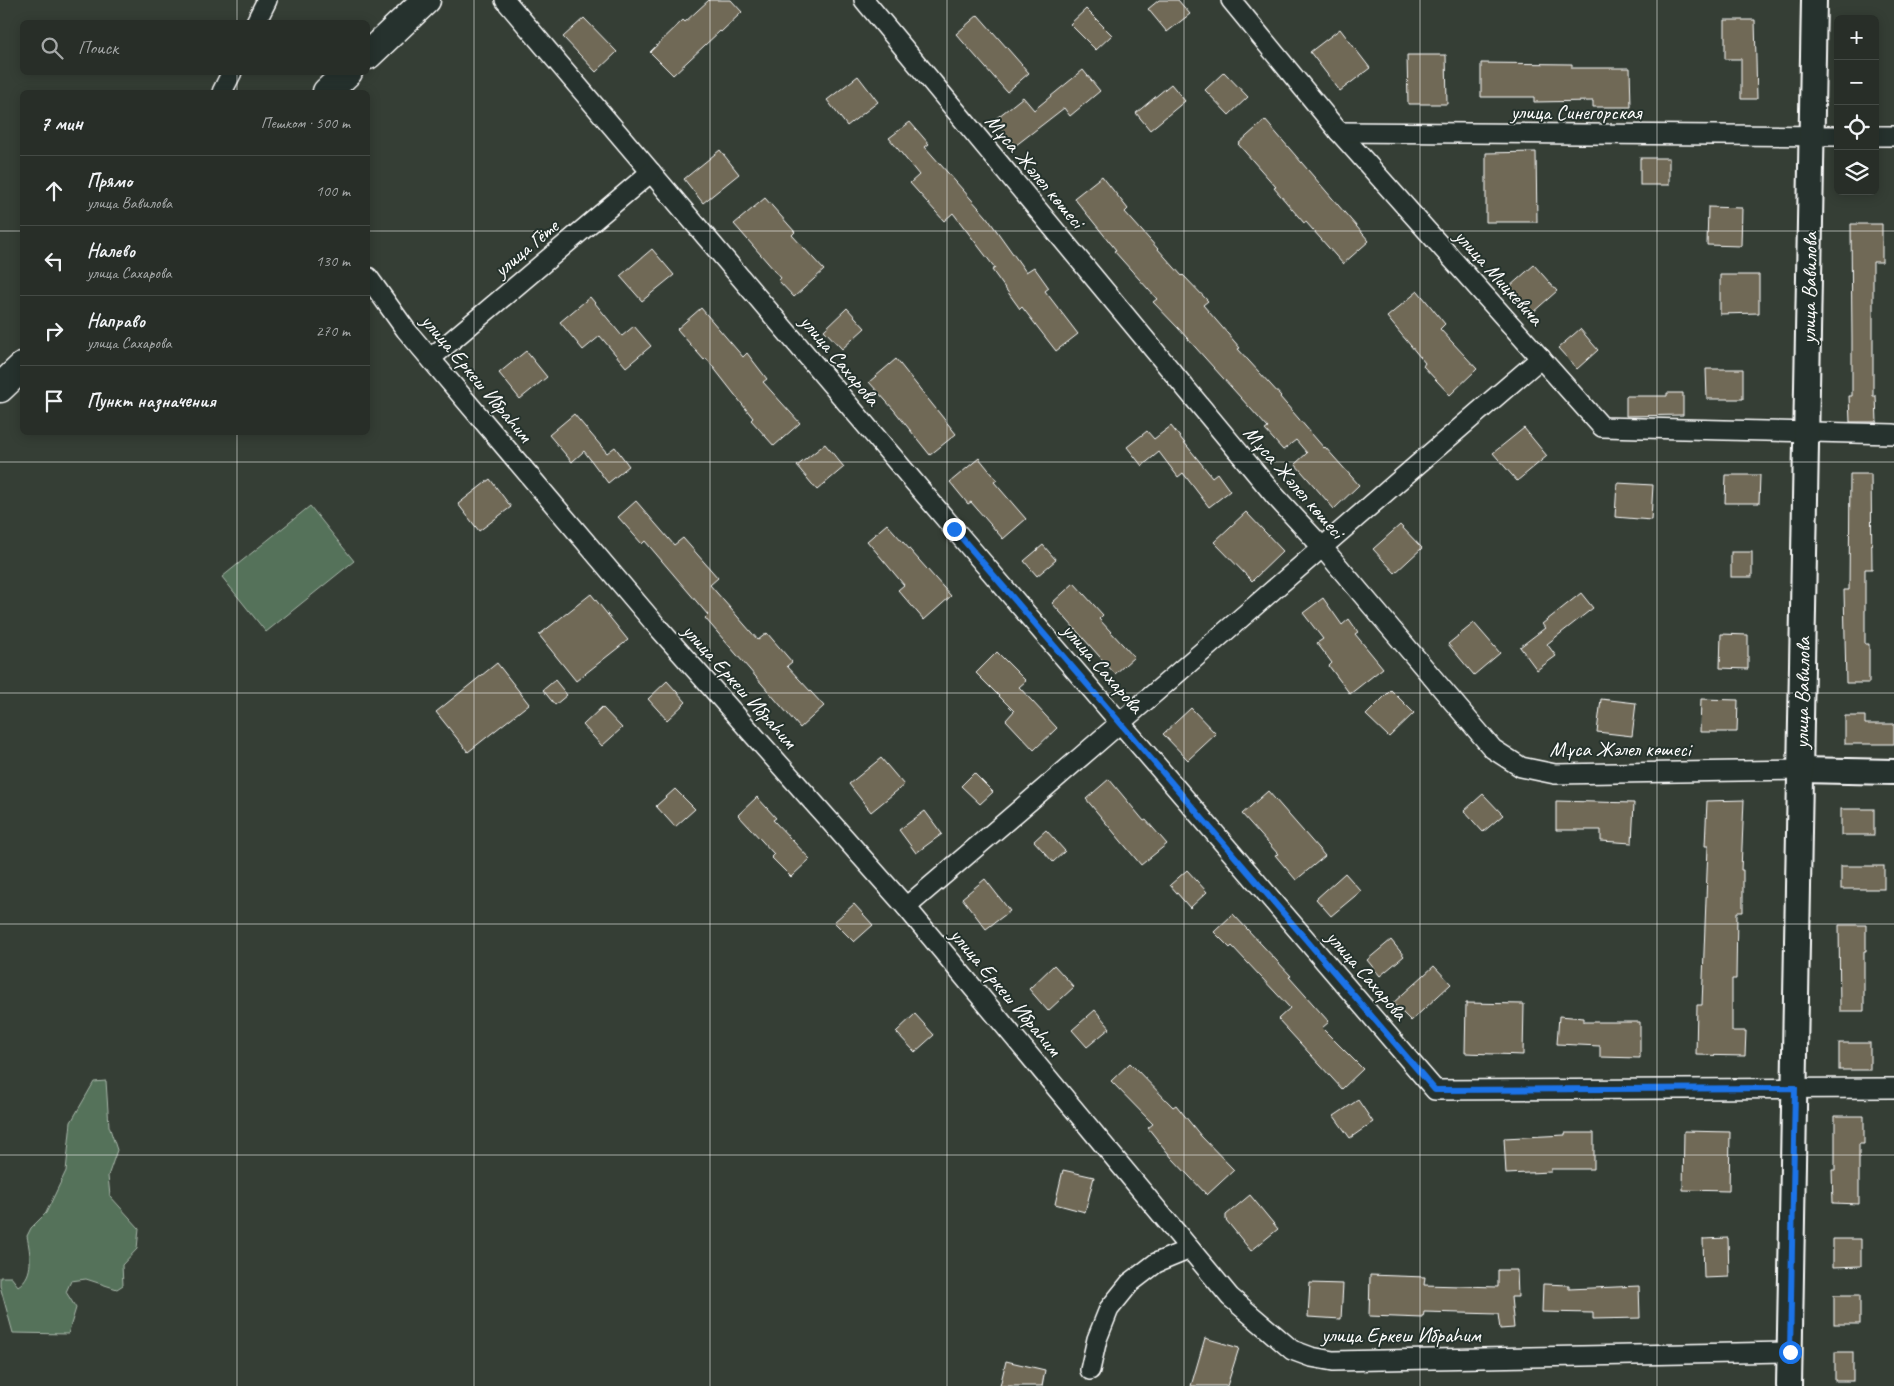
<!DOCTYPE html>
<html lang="ru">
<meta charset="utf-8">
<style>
body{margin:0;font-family:Caveat,sans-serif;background:#343a34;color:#f1f3f6}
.controls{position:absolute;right:15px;top:15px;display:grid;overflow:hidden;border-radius:8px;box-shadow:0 2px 12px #0003}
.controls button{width:45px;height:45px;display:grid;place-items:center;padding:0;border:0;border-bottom:1px solid #444a45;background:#282e28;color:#f1f3f6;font:25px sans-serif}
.stop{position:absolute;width:15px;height:15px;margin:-11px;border:4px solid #1a73e8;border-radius:50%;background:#fff}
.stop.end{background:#1a73e8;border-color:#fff;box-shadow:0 1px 5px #0008}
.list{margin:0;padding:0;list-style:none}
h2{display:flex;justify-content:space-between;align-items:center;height:65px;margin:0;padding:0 20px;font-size:21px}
h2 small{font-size:16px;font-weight:400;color:#a5a8a8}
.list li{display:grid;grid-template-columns:32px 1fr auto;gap:15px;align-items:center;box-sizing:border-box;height:70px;padding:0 20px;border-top:1px solid #444a45}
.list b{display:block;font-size:19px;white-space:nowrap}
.list p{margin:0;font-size:16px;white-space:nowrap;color:#a5a8a8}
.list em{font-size:16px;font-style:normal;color:#a5a8a8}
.icon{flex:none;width:28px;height:28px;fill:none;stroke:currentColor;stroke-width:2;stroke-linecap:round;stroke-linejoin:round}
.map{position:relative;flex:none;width:1894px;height:1386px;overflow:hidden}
.search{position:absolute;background:#282e28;box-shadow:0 2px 12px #0003;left:20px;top:20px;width:350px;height:55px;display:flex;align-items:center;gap:12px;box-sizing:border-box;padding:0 18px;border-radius:8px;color:#a5a8a8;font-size:19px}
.panel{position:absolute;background:#282e28;box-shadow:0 2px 12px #0003;left:20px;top:90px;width:350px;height:345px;border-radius:8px}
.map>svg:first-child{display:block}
.green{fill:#54725a;stroke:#aab8ac}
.building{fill:#6f6957;stroke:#fff}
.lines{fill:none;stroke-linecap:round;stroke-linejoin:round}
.minor-casing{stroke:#fff;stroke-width:22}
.tertiary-casing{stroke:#fff;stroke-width:28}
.primary-casing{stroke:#fff;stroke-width:31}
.minor{stroke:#26332d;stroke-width:19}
.tertiary{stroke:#26332d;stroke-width:24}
.primary{stroke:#26332d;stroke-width:28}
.route{stroke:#1a73e8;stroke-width:6}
.grid{fill:none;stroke:#fff;stroke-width:1;stroke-opacity:0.55}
.labels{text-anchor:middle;stroke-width:4;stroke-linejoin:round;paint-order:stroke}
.street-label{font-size:21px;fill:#fff;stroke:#26332d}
</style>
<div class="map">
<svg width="1894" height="1386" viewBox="0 0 1894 1386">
<rect width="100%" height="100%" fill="#353e35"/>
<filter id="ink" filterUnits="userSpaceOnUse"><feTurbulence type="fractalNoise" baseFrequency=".02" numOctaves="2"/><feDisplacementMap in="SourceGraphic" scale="10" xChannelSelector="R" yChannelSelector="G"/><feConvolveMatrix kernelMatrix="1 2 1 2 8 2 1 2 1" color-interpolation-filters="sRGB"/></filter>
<g filter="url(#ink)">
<g class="green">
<path d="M 310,506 L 354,561 L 266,632 L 222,577 Z"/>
<path d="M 106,1081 L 109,1126 L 117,1150 L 108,1176 L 110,1196 L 139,1228 L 137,1249 L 122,1265 L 123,1285 L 117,1289 L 86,1279 L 71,1281 L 66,1292 L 76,1308 L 68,1334 L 13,1333 L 0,1286 L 0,1277 L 11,1277 L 18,1286 C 35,1275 30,1253 27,1236 L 31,1228 L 46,1213 L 66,1171 L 71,1122 L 94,1082 Z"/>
</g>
<g class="building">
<path d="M 709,0 L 731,0 L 742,12 L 721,32 L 720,31 L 673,75 L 650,52 L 683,20 L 685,22 Z"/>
<path d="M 1159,0 L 1178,0 L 1190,14 L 1167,32 L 1148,9 Z"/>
<path d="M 1086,9 L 1112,35 L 1096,50 L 1070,24 Z"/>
<path d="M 978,15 L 1029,73 L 1007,92 L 956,34 Z"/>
<path d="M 584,18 L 617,52 L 596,72 L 563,37 Z"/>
<path d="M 1725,20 L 1755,20 L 1757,99 L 1741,99 L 1741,59 L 1725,59 Z"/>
<path d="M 1340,29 L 1370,68 L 1340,91 L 1310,52 Z"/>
<path d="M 1407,55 L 1446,55 L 1447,104 L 1408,104 Z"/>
<path d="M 1481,63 L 1572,64 L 1572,68 L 1630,68 L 1631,107 L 1593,107 L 1593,101 L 1534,102 L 1534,97 L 1481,97 Z"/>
<path d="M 1083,70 L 1100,91 L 1070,116 L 1064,108 L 1015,146 L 994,120 L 1023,97 L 1034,110 Z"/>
<path d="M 1224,72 L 1248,97 L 1229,115 L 1205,90 Z"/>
<path d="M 858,76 L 878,102 L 847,126 L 827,100 Z"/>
<path d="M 1171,84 L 1185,101 L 1150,130 L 1136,113 Z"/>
<path d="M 1265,120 L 1369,241 L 1343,264 L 1306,222 L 1304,223 L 1274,188 L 1276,187 L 1238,144 Z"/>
<path d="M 910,122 L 929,144 L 925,147 L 986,216 L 1026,272 L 1034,267 L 1049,288 L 1045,291 L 1078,334 L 1056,351 L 1022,307 L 1020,309 L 992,270 L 995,268 L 953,213 L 944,221 L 910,183 L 919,175 L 889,138 Z"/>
<path d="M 720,150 L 739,174 L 703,203 L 684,179 Z"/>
<path d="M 1536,152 L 1537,222 L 1486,222 L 1486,153 Z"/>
<rect x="1640" y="158" width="29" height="27"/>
<path d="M 1102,176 L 1128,209 L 1125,212 L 1182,276 L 1183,275 L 1208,301 L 1203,305 L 1240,348 L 1238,349 L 1281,396 L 1280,397 L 1324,448 L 1325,447 L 1359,485 L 1334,509 L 1295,464 L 1307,453 L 1296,440 L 1283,450 L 1265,430 L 1268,428 L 1178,328 L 1153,302 L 1157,299 L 1114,251 L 1116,250 L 1074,198 Z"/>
<path d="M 765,198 L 795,232 L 792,235 L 824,270 L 794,297 L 778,280 L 781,278 L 734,224 Z"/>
<path d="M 1708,207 L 1742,208 L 1741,246 L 1707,245 Z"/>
<path d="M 1851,224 L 1882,224 L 1882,262 L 1873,262 L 1873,396 L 1876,396 L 1877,422 L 1850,422 L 1849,396 L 1852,396 L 1852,339 Z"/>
<path d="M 652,249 L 674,275 L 642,301 L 620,276 Z"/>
<path d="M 1534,265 L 1557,291 L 1532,313 L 1509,287 Z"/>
<path d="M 1720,275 L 1759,275 L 1759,313 L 1720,314 Z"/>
<path d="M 1418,291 L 1445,324 L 1440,329 L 1477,369 L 1450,395 L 1423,366 L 1425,363 L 1387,317 Z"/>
<path d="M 590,297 L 622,336 L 634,326 L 651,346 L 626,367 L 600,336 L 583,350 L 560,322 Z"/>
<path d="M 701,308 L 743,357 L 747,353 L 767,379 L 763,382 L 800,423 L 774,446 L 751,420 L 753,418 L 706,358 L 704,360 L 677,329 Z"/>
<path d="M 847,308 L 865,328 L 842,349 L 824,330 Z"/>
<path d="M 1580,329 L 1598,350 L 1577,369 L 1558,348 Z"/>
<path d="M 526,351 L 547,377 L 520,399 L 499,373 Z"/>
<path d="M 896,359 L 956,434 L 930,455 L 894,410 L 869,382 Z"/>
<path d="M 1706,369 L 1743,369 L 1743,399 L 1707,399 Z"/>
<path d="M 1667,393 L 1683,393 L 1683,415 L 1626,416 L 1626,396 L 1667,396 Z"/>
<path d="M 574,414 L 607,453 L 615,447 L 629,466 L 608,483 L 584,451 L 572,462 L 549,435 Z"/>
<path d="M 1171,426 L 1212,477 L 1217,473 L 1230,491 L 1209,507 L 1183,473 L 1178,477 L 1159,452 L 1142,466 L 1127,447 L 1147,431 L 1154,439 Z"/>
<path d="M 1524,428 L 1547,456 L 1517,481 L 1493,453 Z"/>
<path d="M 825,444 L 844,467 L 817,490 L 797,466 Z"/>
<path d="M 979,458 L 997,480 L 994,482 L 1026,519 L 1003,539 L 971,502 L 968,504 L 950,482 Z"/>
<path d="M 1850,474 L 1871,474 L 1872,569 L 1865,569 L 1865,644 L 1869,644 L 1869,683 L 1846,683 L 1844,590 L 1849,590 Z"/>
<path d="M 1726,475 L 1760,475 L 1759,503 L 1725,503 Z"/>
<path d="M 490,479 L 511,507 L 479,531 L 458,504 Z"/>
<path d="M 1617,483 L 1653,485 L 1651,520 L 1615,517 Z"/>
<path d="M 636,501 L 674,545 L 683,538 L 718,578 L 710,585 L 758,640 L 767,633 L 792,662 L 787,666 L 824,706 L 800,728 L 705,618 L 708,615 L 645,541 L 642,544 L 618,517 Z"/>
<path d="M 1246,512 L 1283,551 L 1252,581 L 1214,542 Z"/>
<path d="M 887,524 L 951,596 L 924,620 L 898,590 L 904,585 L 867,541 Z"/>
<path d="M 1400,525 L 1422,548 L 1395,573 L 1373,549 Z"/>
<path d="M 1043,545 L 1056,560 L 1037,576 L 1024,561 Z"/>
<rect x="1731" y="552" width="21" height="25"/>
<path d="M 1074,583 L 1103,615 L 1099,619 L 1134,657 L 1115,674 L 1052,603 Z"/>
<path d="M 1581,593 L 1593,608 L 1547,644 L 1556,656 L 1537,670 L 1520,647 L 1545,628 L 1542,624 Z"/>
<path d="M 591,594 L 628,640 L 576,681 L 539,635 Z"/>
<path d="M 1323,598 L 1342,625 L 1349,619 L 1358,632 L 1355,634 L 1383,668 L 1350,694 L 1329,666 L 1332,663 L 1317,643 L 1323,639 L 1303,613 Z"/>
<path d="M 1474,623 L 1500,653 L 1474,675 L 1448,644 Z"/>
<path d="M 1721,634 L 1748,635 L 1748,669 L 1720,668 Z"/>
<path d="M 997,652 L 1026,681 L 1019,687 L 1057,728 L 1034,750 L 1006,720 L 1014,711 L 976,673 Z"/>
<path d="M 497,663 L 529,704 L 468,752 L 436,712 Z"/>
<path d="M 555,680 L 567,695 L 555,705 L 543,690 Z"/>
<path d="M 667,681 L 686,702 L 667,720 L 648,699 Z"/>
<path d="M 1391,690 L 1414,713 L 1389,737 L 1366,715 Z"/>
<path d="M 1601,699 L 1636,703 L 1632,736 L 1597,732 Z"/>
<path d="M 1701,699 L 1738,700 L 1737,732 L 1700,732 Z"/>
<path d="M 602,707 L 622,728 L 602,746 L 583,725 Z"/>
<path d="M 1191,708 L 1216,734 L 1188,760 L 1163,734 Z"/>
<path d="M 1845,716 L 1865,716 L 1865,724 L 1894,724 L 1894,744 L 1845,744 Z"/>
<path d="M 881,758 L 904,785 L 871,812 L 849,784 Z"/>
<path d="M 974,773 L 993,792 L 980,804 L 961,786 Z"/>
<path d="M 1109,779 L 1144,821 L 1146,820 L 1167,844 L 1141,865 L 1086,799 Z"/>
<path d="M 675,789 L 695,809 L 675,827 L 656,806 Z"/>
<path d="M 1268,791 L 1325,856 L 1296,880 L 1275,855 L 1278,854 L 1242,814 Z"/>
<path d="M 1483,794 L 1503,815 L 1483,832 L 1464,811 Z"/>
<path d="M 757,797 L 776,818 L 773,820 L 810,859 L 791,877 L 771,857 L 774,854 L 738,815 Z"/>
<path d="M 1744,800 L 1741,870 L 1743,870 L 1743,912 L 1737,912 L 1736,979 L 1732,979 L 1732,1031 L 1746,1031 L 1745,1056 L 1696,1055 L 1697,1005 L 1702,1005 L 1708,846 L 1705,846 L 1707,801 Z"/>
<path d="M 1556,801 L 1634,803 L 1632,843 L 1601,841 L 1601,830 L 1556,830 Z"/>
<rect x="1841" y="809" width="33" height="26"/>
<path d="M 925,811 L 942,834 L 916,853 L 899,830 Z"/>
<path d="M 1046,830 L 1065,851 L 1053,862 L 1034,841 Z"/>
<rect x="1841" y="866" width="43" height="23"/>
<path d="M 1187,870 L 1207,892 L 1190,908 L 1170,885 Z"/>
<path d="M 1345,873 L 1361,891 L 1331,916 L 1316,899 Z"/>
<path d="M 985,879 L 1010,911 L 986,929 L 962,898 Z"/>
<path d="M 854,904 L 873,925 L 854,942 L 834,922 Z"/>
<path d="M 1233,914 L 1291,976 L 1289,977 L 1329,1022 L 1322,1028 L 1363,1069 L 1342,1089 L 1278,1019 L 1290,1008 L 1232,946 L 1230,948 L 1214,932 Z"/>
<path d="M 1839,925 L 1866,925 L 1866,951 L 1864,951 L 1864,1011 L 1840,1011 Z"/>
<path d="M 1391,940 L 1404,956 L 1380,976 L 1367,960 Z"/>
<path d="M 1054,965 L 1074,987 L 1048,1011 L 1029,989 Z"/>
<path d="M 1434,966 L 1451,984 L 1411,1021 L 1393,1003 Z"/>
<path d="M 1466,1003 L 1524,1004 L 1523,1055 L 1465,1053 Z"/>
<path d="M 1095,1010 L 1110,1028 L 1087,1047 L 1072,1030 Z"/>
<path d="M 915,1014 L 934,1035 L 915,1052 L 896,1032 Z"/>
<path d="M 1559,1016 L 1584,1018 L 1584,1022 L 1640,1022 L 1640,1058 L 1600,1057 L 1600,1046 L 1557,1044 Z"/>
<rect x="1839" y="1043" width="31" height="27"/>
<path d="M 1130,1063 L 1173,1107 L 1176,1105 L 1201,1136 L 1234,1170 L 1207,1195 L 1172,1158 L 1148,1128 L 1153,1124 L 1111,1081 Z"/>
<path d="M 1358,1100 L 1373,1122 L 1350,1138 L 1334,1116 Z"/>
<path d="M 1835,1116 L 1864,1116 L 1864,1144 L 1859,1144 L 1859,1204 L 1833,1203 L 1832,1170 L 1835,1170 Z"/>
<path d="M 1684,1131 L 1730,1132 L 1729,1191 L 1683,1190 Z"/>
<path d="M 1565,1133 L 1594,1133 L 1594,1169 L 1551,1169 L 1551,1172 L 1506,1174 L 1504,1138 L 1565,1135 Z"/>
<path d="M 1063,1170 L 1094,1177 L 1085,1212 L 1055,1204 Z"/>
<path d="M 1250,1195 L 1278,1229 L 1251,1251 L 1226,1220 L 1226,1215 Z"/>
<path d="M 1728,1238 L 1729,1277 L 1704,1278 L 1703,1239 Z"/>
<path d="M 1833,1239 L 1861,1239 L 1861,1266 L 1833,1267 Z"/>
<path d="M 1498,1270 L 1517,1270 L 1518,1297 L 1511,1297 L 1514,1328 L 1500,1329 L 1498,1314 L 1424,1312 L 1423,1318 L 1369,1316 L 1370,1275 L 1425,1277 L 1424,1285 L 1498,1287 Z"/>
<path d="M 1310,1283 L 1343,1284 L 1341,1319 L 1308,1317 Z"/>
<path d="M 1543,1284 L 1569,1285 L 1569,1289 L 1639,1286 L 1640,1318 L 1593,1319 L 1593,1313 L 1542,1312 Z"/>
<rect x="1834" y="1295" width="26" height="29"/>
<path d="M 1205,1338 L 1239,1348 L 1227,1386 L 1191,1386 Z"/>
<rect x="1835" y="1352" width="18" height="29"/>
<path d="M 1006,1361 L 1045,1370 L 1042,1386 L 1000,1386 Z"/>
</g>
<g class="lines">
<g class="minor-casing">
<g id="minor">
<path d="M 505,0 L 954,529 L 1435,1090 L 1894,1088"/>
<path d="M 864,0 L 1275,496 L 1322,547 L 1493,749 L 1521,767 L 1555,774 L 1801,770"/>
<path d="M 1231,0 L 1339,132 L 1602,427 L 1894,434"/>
<path d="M 256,22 L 267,0"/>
<path d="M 222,92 L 232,72"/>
<path d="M 1339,132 L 1838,136"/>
<path d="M 1875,136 L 1894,136"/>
<path d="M 368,277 L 406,330 L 655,624 L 906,907 L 1230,1297 L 1292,1350 L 1311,1357 L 1333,1361 L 1790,1352"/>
<path d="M 431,358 L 651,172"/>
<path d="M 906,907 C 1119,726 1329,540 1541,358"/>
<path d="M 1090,1370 L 1097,1339 L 1109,1309 L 1130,1283 L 1156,1263 L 1190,1249"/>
</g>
</g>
<g class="tertiary-casing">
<g id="tertiary">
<path d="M 1801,770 L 1894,772"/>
<path d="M 1789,1386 L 1814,0"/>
</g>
</g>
<g class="primary-casing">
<g id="primary">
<path d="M 368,55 L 426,0"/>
<path d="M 327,92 L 348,72"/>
<path d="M 0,388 L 22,367"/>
</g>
</g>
<use href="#minor" class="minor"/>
<use href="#tertiary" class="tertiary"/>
<use href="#primary" class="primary"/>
</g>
</g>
<g class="lines" filter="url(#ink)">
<path class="route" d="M 954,529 L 1435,1090 L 1795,1088 L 1790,1352"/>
</g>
<path class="grid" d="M 237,0 L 237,22M 474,0 L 474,1386M 710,0 L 710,1386M 947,0 L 947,1386M 1184,0 L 1184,1386M 1420,0 L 1420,1386M 1657,0 L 1657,1386M 237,72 L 237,92M 0,231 L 22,231M 368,231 L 1894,231M 237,432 L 237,1386M 0,462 L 1894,462M 0,693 L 1894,693M 0,924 L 1894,924M 0,1155 L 1894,1155"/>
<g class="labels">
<g class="street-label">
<text x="1576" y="119">улица Синегорская</text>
<text transform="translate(1035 171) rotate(50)" y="7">Мұса Жәлел көшесі</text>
<text transform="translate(526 248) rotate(-40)" y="7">улица Гёте</text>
<text transform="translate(1499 277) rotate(48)" y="7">улица Мицкевича</text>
<text transform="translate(1809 288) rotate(-89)" y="7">улица Вавилова</text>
<text transform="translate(840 360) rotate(50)" y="7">улица Сахарова</text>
<text transform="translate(477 378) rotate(50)" y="7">улица Еркеш Ибраһим</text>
<text transform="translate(1294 482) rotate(49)" y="7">Мұса Жәлел көшесі</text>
<text transform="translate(1103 668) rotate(49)" y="7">улица Сахарова</text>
<text transform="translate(740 686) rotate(48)" y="7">улица Еркеш Ибраһим</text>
<text transform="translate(1802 693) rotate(-89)" y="7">улица Вавилова</text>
<text x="1620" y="756">Мұса Жәлел көшесі</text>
<text transform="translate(1367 975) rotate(49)" y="7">улица Сахарова</text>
<text transform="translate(1006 992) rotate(50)" y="7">улица Еркеш Ибраһим</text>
<text x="1401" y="1342">улица Еркеш Ибраһим</text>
</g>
</g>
</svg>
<div class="controls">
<button>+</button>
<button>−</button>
<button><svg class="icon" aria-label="locate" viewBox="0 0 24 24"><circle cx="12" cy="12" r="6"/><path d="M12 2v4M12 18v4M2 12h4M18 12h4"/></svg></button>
<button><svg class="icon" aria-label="layers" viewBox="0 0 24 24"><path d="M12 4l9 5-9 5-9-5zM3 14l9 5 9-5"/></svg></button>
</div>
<div class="stop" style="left:1790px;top:1352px"></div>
<div class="stop end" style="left:954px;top:529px"></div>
<div class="search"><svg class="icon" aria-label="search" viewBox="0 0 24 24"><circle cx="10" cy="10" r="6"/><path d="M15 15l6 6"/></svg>Поиск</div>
<section class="panel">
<h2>7 мин<small>Пешком · 500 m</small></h2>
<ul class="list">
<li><svg class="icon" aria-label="ahead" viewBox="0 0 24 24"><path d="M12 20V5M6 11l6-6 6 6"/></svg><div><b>Прямо</b><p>улица Вавилова</p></div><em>100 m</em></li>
<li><svg class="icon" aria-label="left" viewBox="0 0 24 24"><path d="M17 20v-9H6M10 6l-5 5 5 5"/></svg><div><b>Налево</b><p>улица Сахарова</p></div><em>130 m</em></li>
<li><svg class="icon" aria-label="right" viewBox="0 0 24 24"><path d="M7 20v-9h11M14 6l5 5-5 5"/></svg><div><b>Направо</b><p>улица Сахарова</p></div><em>270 m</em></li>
<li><svg class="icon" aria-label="arrive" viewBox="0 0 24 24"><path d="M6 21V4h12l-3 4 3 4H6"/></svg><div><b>Пункт назначения</b></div></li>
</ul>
</section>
</div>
